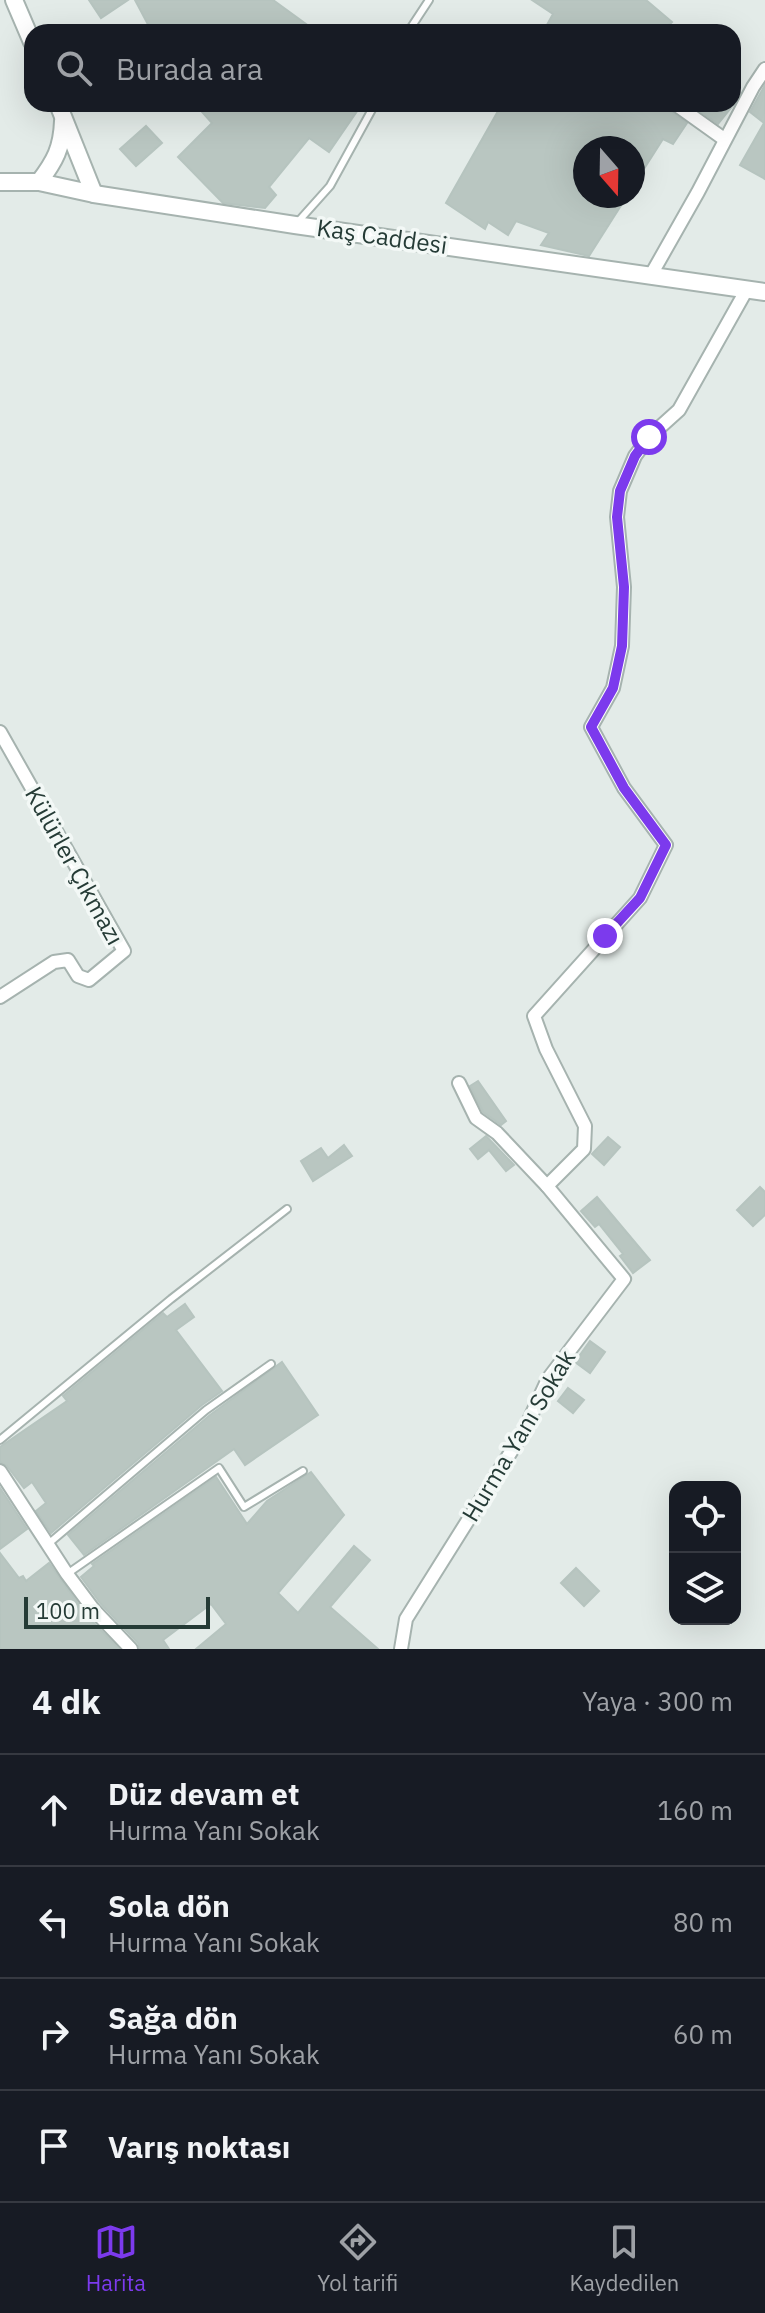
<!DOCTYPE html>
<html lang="tr">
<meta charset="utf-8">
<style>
body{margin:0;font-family:"IBM Plex Sans",sans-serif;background:#20242c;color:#f1f3f6}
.controls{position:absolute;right:24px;bottom:24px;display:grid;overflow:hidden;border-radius:16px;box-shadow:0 8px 32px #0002}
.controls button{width:72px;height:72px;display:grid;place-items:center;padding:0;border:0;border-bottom:2px solid #363941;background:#171b24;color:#f1f3f6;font:40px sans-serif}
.compass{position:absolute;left:573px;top:136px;width:72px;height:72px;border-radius:50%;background:#171b24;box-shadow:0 8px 32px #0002;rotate:160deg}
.scale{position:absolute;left:24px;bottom:20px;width:186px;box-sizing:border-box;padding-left:8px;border:4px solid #253b36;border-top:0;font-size:22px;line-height:28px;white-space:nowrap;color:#253b36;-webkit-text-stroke:6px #f3f8f6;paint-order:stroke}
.stop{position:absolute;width:24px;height:24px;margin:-18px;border:6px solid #7c3aed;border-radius:50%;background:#fff}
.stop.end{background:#7c3aed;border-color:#fff;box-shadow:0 2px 8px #0008}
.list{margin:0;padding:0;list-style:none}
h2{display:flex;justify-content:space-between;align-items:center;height:104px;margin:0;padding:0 32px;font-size:34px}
h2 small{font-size:26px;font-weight:400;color:#9ea1a6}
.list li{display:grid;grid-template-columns:52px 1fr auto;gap:24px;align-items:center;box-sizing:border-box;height:112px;padding:0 32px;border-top:2px solid #363941}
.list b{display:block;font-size:30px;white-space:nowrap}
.list p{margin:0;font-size:26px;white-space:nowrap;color:#9ea1a6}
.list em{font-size:26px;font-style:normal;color:#9ea1a6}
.icon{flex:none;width:44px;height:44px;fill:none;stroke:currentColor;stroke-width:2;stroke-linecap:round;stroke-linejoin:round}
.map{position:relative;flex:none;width:765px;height:1649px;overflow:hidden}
.search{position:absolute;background:#171b24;box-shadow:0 8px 32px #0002;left:24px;right:24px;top:24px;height:88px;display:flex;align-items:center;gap:20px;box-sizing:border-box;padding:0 28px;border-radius:24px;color:#9ea1a6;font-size:30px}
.sheet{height:552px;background:#171b24}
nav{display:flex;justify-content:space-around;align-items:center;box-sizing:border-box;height:112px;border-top:2px solid #363941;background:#171b24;font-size:22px;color:#9ea1a6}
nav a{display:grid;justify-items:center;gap:4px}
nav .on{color:#7c3aed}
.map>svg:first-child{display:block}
.building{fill:#b9c6c1;stroke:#b6c4bf;stroke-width:2}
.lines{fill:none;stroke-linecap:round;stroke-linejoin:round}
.service-casing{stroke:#a6b3af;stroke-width:10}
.minor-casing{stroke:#a6b3af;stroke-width:16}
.tertiary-casing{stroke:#a6b3af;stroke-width:20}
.service{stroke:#fff;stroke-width:6}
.minor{stroke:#fff;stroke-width:12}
.tertiary{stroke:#fff;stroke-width:16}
.route{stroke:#7c3aed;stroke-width:10}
.labels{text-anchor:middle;stroke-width:7;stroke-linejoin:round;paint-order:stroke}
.street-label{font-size:24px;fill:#253b36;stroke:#f3f8f6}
</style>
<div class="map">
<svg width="765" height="1649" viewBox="0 0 765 1649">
<rect width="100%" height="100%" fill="#e3ebe8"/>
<g class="building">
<path d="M 89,0 L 128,0 L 101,18 Z"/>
<path d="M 135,0 L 273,0 L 317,32 L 152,32 Z"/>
<path d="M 532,0 L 646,0 L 672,22 L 669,25 L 679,32 L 543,32 L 553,14 Z"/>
<path d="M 765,85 L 765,179 L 740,165 L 764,123 L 750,112 Z"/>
<path d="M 195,104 L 362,104 L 329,152 L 309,138 L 269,187 L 276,195 L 265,208 L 223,203 L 178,157 L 212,123 Z"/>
<path d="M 502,104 L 666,104 L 670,111 L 687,123 L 673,144 L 663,139 L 633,186 L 633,148 L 585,148 L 585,196 L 627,196 L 589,256 L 541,245 L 549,233 L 516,221 L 508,235 L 488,222 L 485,229 L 446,203 Z"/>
<path d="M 690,104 L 734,104 L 718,124 Z"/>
<path d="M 146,126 L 162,143 L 136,166 L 120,149 Z"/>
<path d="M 478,1081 L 506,1121 L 501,1125 L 483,1112 L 470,1086 Z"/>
<path d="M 486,1136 L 514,1165 L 506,1171 L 489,1150 L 478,1159 L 470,1149 Z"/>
<path d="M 608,1137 L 620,1147 L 604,1165 L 592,1154 Z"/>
<path d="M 344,1145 L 352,1156 L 313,1181 L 301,1161 L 321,1148 L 328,1158 Z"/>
<path d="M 760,1187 L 765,1192 L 765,1215 L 753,1226 L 737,1210 Z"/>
<path d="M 597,1197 L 650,1260 L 633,1273 L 620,1256 L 623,1254 L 599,1224 L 595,1227 L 581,1211 Z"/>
<path d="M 185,1304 L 194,1317 L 176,1330 L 222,1391 L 202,1405 L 51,1533 L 36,1511 L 46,1503 L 32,1482 L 24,1488 L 7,1466 L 0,1462 L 0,1447 L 67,1401 L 63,1396 L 163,1313 L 167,1317 Z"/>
<path d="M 590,1341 L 605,1352 L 590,1373 L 575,1362 Z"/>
<path d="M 282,1362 L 318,1415 L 245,1465 L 234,1449 L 84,1555 L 68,1535 L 210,1415 Z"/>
<path d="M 568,1388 L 584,1400 L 573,1413 L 558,1401 Z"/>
<path d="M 311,1472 L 344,1515 L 278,1593 L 298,1613 L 354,1546 L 370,1560 L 330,1607 L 378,1649 L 196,1649 L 226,1624 L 211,1604 L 163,1640 L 169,1649 L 140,1649 L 138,1643 L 101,1604 L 81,1577 L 94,1566 L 92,1564 L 216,1477 L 247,1524 L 267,1501 Z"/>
<path d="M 0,1488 L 27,1529 L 0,1549 Z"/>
<path d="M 0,1553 L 19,1578 L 23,1576 L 26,1581 L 49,1563 L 87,1616 L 119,1649 L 0,1649 Z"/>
<path d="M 576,1568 L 599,1591 L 584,1606 L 561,1583 Z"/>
</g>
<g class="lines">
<g class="service-casing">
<g id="service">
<path d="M 408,32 L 429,0"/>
<path d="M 296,224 L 330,186 L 375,104"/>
<path d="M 0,1440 L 171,1299 L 287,1209"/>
<path d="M 47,1545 L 206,1410 L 271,1364"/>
<path d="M 67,1574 L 219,1468 L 244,1507 L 303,1471"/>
</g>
</g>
<g class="minor-casing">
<g id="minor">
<path d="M 675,104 L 724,139"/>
<path d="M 651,275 L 698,192 L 753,87 L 765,69"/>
<path d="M 0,732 L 124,951 L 89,980 L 78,976 L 68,960 L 54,962 L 0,997"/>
<path d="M 459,1083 L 476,1118 L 497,1133 L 547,1186"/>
<path d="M 0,1471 L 67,1574 L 94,1610 L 131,1649"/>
<path d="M 401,1649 L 406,1619 L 524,1431 L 548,1379 L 624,1279 L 547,1186 L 584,1149 L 585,1126 L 546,1049 L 534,1016 L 640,898 L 666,845 L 624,788 L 591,727 L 613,688 L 622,646 L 624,587 L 617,517 L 620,491 L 635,456 L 649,437 L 679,410 L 747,289"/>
</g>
</g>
<g class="tertiary-casing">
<g id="tertiary">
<path d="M 14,0 L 32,42"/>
<path d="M 58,104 L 94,194"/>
<path d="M 0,182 L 39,182 L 94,194 L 295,225 L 765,292"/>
<path d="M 39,182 C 55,161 62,148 63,121"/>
</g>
</g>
<use href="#service" class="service"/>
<use href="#minor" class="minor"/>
<use href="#tertiary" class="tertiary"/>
</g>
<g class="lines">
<path class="route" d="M 605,936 L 640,898 L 666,845 L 624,788 L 591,727 L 613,688 L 622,646 L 624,587 L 617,517 L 620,491 L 635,456 L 649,437"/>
</g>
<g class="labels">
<g class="street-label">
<text transform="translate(382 237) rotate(8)" y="8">Kaş Caddesi</text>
<text transform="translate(74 866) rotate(61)" y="8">Külürler Çıkmazı</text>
<text transform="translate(519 1436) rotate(-59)" y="8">Hurma Yanı Sokak</text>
</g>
</g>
</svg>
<div class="controls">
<button><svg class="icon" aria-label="locate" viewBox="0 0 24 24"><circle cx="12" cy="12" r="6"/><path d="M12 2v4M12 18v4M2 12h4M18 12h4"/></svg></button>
<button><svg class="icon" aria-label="layers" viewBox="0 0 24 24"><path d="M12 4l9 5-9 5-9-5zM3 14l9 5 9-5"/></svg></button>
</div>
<svg class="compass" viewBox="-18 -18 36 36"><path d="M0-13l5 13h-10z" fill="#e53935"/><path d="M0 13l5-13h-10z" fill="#9ea1a6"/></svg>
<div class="scale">100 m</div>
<div class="stop" style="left:649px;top:437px"></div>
<div class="stop end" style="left:605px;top:936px"></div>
<div class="search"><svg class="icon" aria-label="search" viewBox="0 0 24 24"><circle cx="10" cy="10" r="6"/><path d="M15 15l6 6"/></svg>Burada ara</div>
</div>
<section class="sheet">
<h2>4 dk<small>Yaya · 300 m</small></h2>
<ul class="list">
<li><svg class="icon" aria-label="ahead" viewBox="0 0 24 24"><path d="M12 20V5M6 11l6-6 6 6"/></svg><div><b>Düz devam et</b><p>Hurma Yanı Sokak</p></div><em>160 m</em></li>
<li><svg class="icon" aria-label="left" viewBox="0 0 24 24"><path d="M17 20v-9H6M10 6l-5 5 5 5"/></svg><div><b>Sola dön</b><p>Hurma Yanı Sokak</p></div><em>80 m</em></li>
<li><svg class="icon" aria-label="right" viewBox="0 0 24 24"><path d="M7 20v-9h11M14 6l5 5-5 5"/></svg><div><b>Sağa dön</b><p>Hurma Yanı Sokak</p></div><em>60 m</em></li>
<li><svg class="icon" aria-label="arrive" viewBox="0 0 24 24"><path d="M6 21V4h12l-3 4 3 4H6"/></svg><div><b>Varış noktası</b></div></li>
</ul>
</section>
<nav>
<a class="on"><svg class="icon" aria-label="map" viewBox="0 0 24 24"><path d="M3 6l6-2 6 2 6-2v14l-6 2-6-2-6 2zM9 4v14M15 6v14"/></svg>Harita</a>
<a><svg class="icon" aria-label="directions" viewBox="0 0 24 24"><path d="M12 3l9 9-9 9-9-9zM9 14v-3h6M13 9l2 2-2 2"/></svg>Yol tarifi</a>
<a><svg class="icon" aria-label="saved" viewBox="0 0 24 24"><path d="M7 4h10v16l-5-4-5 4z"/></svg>Kaydedilen</a>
</nav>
